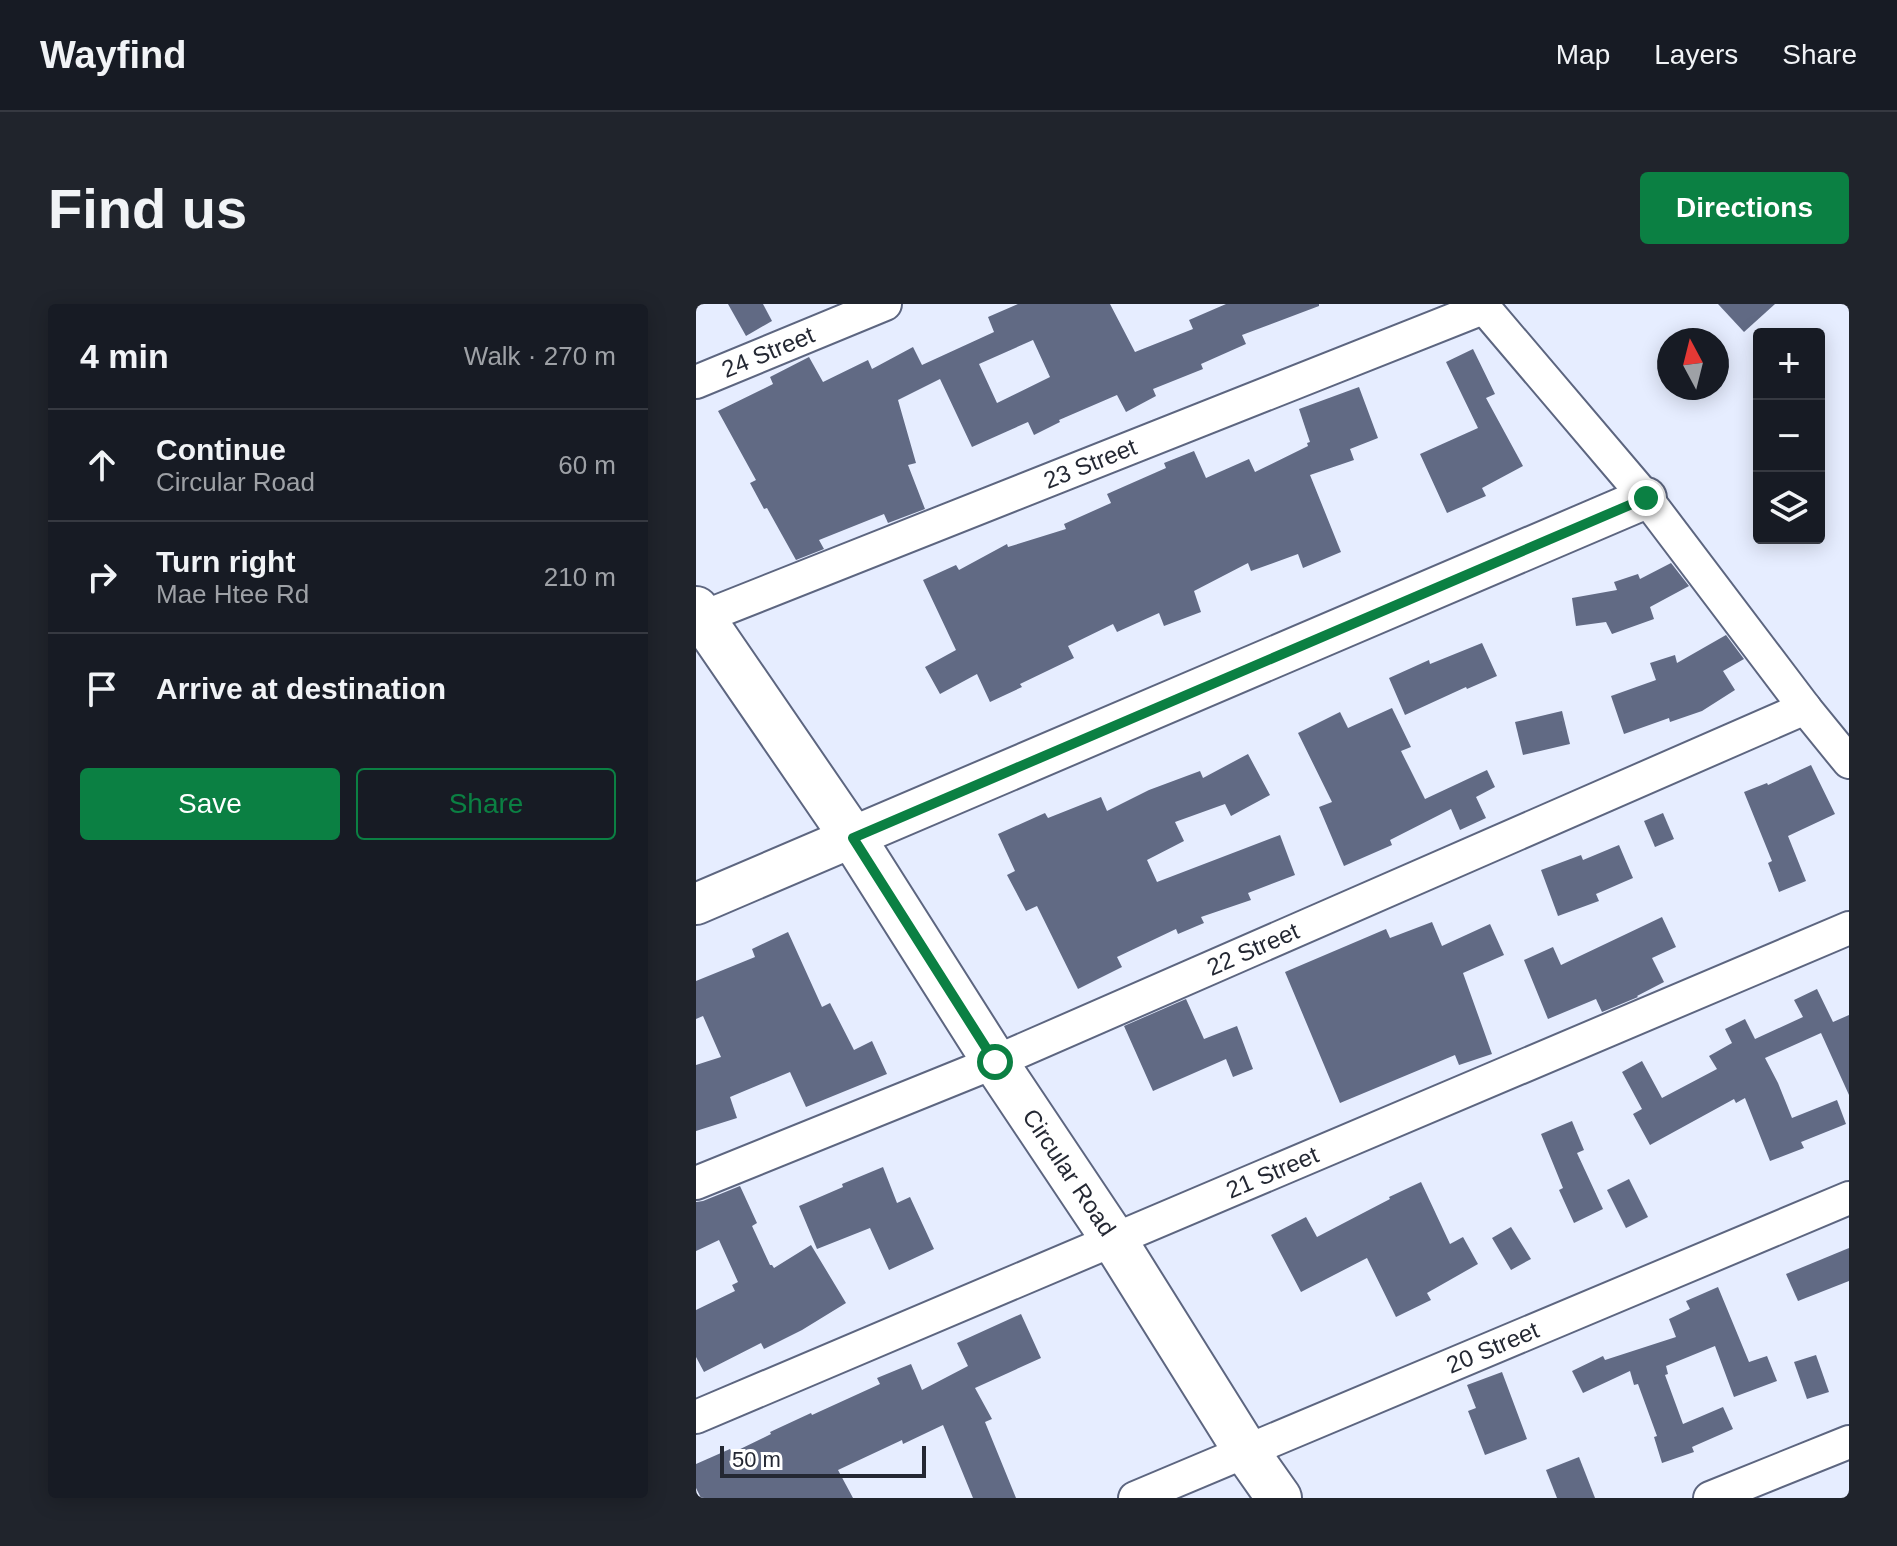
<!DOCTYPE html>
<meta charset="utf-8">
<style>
body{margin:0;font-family:Arial,sans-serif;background:#20242c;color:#f1f3f6}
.controls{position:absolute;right:24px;top:24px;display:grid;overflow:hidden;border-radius:8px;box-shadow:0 4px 20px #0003}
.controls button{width:72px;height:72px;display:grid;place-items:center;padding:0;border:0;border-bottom:2px solid #363941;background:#171b24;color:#f1f3f6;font:40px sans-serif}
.compass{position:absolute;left:961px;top:24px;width:72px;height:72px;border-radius:50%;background:#171b24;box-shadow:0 4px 20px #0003;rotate:353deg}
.scale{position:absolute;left:24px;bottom:20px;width:206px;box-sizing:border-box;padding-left:8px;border:4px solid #242833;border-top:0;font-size:22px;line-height:28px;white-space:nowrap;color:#242833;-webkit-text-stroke:6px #fff;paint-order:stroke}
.stop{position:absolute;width:24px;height:24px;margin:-18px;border:6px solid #0b8043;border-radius:50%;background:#fff}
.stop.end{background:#0b8043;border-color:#fff;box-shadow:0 2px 8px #0008}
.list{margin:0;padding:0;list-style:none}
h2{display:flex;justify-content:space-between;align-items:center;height:104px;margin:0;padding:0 32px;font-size:34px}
h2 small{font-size:26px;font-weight:400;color:#9ea1a6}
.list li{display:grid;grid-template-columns:52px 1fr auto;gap:24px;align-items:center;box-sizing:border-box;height:112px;padding:0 32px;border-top:2px solid #363941}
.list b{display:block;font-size:30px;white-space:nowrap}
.list p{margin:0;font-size:26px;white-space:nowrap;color:#9ea1a6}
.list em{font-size:26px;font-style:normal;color:#9ea1a6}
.actions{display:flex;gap:16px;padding:24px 32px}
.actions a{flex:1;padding:18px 0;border:2px solid #0b8043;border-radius:8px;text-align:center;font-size:28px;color:#0b8043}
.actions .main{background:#0b8043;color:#fff}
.icon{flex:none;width:44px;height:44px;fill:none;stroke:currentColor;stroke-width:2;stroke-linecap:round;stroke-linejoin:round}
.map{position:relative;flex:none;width:1153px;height:1194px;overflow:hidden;border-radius:8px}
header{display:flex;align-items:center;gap:48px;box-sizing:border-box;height:112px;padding:0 40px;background:#171b24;border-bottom:2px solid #363941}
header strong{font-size:38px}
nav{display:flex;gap:44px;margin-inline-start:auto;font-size:28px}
.intro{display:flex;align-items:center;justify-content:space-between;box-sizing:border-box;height:192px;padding:0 48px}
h1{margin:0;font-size:56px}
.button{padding:20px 36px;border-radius:8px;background:#0b8043;color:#fff;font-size:28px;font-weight:700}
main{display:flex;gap:48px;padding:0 48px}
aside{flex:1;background:#171b24;border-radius:8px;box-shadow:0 4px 20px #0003}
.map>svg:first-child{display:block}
.building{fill:#616a84;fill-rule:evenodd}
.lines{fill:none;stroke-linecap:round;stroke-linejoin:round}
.minor-casing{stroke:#5d6680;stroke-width:36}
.tertiary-casing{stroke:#5d6680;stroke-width:44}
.primary-casing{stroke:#5d6680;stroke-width:48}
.minor{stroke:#fff;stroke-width:32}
.tertiary{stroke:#fff;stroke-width:40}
.primary{stroke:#fff;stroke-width:44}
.route{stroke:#0b8043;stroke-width:10}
.labels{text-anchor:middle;stroke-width:8;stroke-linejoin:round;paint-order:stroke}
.street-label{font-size:24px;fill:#242833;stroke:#fff}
</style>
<header>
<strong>Wayfind</strong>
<nav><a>Map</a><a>Layers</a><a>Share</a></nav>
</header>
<div class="intro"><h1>Find us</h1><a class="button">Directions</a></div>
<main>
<aside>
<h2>4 min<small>Walk · 270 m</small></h2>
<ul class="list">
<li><svg class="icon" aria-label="ahead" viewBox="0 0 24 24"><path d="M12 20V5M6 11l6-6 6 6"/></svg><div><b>Continue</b><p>Circular Road</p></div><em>60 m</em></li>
<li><svg class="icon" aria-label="right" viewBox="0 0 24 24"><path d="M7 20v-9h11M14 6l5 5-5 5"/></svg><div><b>Turn right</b><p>Mae Htee Rd</p></div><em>210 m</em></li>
<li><svg class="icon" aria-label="arrive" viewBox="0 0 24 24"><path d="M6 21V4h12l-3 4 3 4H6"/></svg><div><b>Arrive at destination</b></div></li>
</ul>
<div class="actions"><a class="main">Save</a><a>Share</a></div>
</aside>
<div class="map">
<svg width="1153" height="1194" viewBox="0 0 1153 1194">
<rect width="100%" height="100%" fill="#e6edff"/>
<g class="building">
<path d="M 32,0 L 67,0 L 76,17 L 50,32 Z"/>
<path d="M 322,0 L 414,0 L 439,48 L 497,25 L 493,16 L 530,0 L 623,0 L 623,2 L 546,31 L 550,40 L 505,60 L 507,65 L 457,85 L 460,92 L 430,108 L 421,91 L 363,116 L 364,118 L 338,131 L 332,118 L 276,143 L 244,75 L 202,96 L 220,159 L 212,161 L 229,205 L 192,219 L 188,210 L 123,236 L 128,245 L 100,256 L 71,204 L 68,205 L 54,179 L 60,176 L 22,107 L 77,80 L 74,73 L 113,53 L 127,78 L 172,56 L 176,65 L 217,43 L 226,61 L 298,28 L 292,13 ZM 337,36 L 354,73 L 301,99 L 283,60 Z"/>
<path d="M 1022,0 L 1079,0 L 1048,28 Z"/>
<path d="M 777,45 L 799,90 L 790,94 L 827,162 L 786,184 L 790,192 L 751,209 L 724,150 L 782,124 L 750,58 Z"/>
<path d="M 663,83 L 682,134 L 654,145 L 658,156 L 614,171 L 645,248 L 607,264 L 602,250 L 555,267 L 552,259 L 498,287 L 505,308 L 468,322 L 463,309 L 421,328 L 417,320 L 372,342 L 378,354 L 324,380 L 326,383 L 294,398 L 281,370 L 244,390 L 229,363 L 260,346 L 227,276 L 260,261 L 263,266 L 311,240 L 312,243 L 370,225 L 368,220 L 415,199 L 411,190 L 470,164 L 468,159 L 498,147 L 510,174 L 553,155 L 559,168 L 612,142 L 611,139 L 614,138 L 603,105 Z"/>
<path d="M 975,259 L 993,282 L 954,303 L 958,315 L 916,330 L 910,318 L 880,322 L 876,294 L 921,286 L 918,278 L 942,270 L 944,275 Z"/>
<path d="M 1030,331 L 1048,355 L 1027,367 L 1039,386 L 1006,407 L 974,418 L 973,414 L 928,430 L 915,392 L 960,376 L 954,359 L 979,351 L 981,359 Z"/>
<path d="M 786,339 L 801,372 L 771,385 L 770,383 L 709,411 L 693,374 L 733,356 L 734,360 Z"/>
<path d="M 696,404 L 715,443 L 705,447 L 729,495 L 791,466 L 799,483 L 780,493 L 790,514 L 764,526 L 755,505 L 694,536 L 696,541 L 648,562 L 623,503 L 636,498 L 602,429 L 644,408 L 652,424 Z"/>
<path d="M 866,407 L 874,440 L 827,451 L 819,418 Z"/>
<path d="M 552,450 L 574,491 L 535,512 L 529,500 L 479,518 L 488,537 L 451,556 L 461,578 L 584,531 L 599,571 L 552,589 L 555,596 L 505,613 L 508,619 L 482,630 L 480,625 L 421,653 L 426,663 L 382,685 L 341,602 L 330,607 L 311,571 L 319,567 L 302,530 L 349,509 L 352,514 L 405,493 L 411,507 L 453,486 L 504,467 L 507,474 Z"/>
<path d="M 1115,461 L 1139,510 L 1092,532 L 1110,577 L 1083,588 L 1072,559 L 1076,557 L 1048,488 L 1071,479 L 1072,481 Z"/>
<path d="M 967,509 L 978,535 L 959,543 L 948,517 Z"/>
<path d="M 923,541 L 937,574 L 900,590 L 903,597 L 862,612 L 845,566 L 885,551 L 887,556 Z"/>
<path d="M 966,613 L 980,643 L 956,654 L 968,678 L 941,692 L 942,693 L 906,708 L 900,695 L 852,715 L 828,656 L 857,643 L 865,661 Z"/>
<path d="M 736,618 L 746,642 L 794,620 L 808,651 L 767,669 L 796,750 L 763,761 L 759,751 L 644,799 L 589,668 L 690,625 L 694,634 Z"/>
<path d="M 92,628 L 126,703 L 134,699 L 158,746 L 176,737 L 191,770 L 110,803 L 94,768 L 34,793 L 41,814 L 0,827 L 0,761 L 25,753 L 7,712 L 0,715 L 0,677 L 59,653 L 56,645 Z"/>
<path d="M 1121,685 L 1137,718 L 1153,711 L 1153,791 L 1125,729 L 1069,754 L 1082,779 L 1096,814 L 1141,796 L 1150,820 L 1105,838 L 1108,844 L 1074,857 L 1049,794 L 1040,799 L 1038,795 L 954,841 L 937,810 L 946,805 L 926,768 L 946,757 L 966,794 L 1021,765 L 1013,752 L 1036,739 L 1029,725 L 1049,715 L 1059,735 L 1107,713 L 1098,696 Z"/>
<path d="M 490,695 L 508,735 L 541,722 L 557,765 L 537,773 L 530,755 L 457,787 L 428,722 Z"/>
<path d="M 876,817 L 888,846 L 881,849 L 907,905 L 878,919 L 863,886 L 867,884 L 845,830 Z"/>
<path d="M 187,863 L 201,899 L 214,893 L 238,945 L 193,966 L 174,924 L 121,945 L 103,902 L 147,883 L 146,880 Z"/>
<path d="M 933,875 L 952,913 L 930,924 L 911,886 Z"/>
<path d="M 725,878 L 754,940 L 767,933 L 782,960 L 731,989 L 735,996 L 700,1013 L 671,954 L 605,988 L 575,931 L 610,913 L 621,933 L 694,895 L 693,893 Z"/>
<path d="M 44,882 L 61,919 L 56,922 L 74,961 L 76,961 L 78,964 L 115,941 L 150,999 L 106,1026 L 68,1045 L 65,1039 L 8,1068 L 0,1053 L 0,1006 L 39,987 L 36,981 L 42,978 L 23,936 L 0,947 L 0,898 L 7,897 Z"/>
<path d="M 815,923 L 835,955 L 815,966 L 796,934 Z"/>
<path d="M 1153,944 L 1153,977 L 1102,997 L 1090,970 Z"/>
<path d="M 1022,983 L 1053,1058 L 1071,1052 L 1081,1077 L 1038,1093 L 1019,1042 L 970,1062 L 972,1070 L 969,1071 L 987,1120 L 1027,1103 L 1037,1125 L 996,1143 L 998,1148 L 966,1159 L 958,1133 L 961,1132 L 942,1080 L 938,1081 L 934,1067 L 887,1089 L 876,1067 L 907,1052 L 909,1056 L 980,1033 L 973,1015 L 994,1005 L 990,997 Z"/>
<path d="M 325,1010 L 345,1054 L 279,1084 L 296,1115 L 289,1118 L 320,1194 L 277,1194 L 247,1121 L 207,1140 L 206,1136 L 142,1166 L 157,1194 L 5,1194 L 0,1184 L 0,1160 L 34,1145 L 36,1149 L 75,1130 L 74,1128 L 115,1109 L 116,1111 L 184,1080 L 181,1074 L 215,1060 L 226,1086 L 272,1062 L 261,1039 Z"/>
<path d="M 1120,1051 L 1133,1088 L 1111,1095 L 1098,1058 Z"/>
<path d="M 806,1068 L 831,1135 L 789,1151 L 772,1107 L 780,1104 L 771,1081 Z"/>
<path d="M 883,1153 L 899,1194 L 861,1194 L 850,1166 Z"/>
</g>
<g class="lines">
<g class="minor-casing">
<g id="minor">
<path d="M 785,0 L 950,194 L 1109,404 L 1153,458"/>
<path id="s1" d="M 0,78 L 189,0"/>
<path id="s2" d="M 0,316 L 787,4"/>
<path id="s3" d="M 0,879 L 299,758 L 1109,404"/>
<path id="s4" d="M 0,1113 L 1153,624"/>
<path id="s5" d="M 439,1194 L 1153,894"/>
<path d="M 1014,1194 L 1153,1138"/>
</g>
</g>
<g class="tertiary-casing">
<path id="tertiary" d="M 0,600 L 950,194"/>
</g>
<g class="primary-casing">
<g id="primary">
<path id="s6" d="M 0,305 L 157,534 L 299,758 L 418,936 L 550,1147 L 583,1194"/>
</g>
</g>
<use href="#minor" class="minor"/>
<use href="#tertiary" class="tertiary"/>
<use href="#primary" class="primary"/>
</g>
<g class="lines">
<path class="route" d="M 299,758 L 157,534 L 950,194"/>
</g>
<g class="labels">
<g class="street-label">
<text dy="8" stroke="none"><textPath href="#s1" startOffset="78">24 Street</textPath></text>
<text dy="8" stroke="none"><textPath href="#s2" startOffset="424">23 Street</textPath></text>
<text dy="8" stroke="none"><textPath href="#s3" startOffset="604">22 Street</textPath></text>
<text dy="8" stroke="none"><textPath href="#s6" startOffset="676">Circular Road</textPath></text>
<text dy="8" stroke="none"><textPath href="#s4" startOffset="626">21 Street</textPath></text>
<text dy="8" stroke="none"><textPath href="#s5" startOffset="388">20 Street</textPath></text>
</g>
</g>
</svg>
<div class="controls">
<button>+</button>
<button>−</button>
<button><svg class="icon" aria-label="layers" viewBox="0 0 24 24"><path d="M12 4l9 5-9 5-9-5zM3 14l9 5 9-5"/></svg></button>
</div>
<svg class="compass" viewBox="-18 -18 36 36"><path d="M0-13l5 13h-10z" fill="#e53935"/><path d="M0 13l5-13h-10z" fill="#9ea1a6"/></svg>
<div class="scale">50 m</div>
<div class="stop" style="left:299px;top:758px"></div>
<div class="stop end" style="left:950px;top:194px"></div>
</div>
</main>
